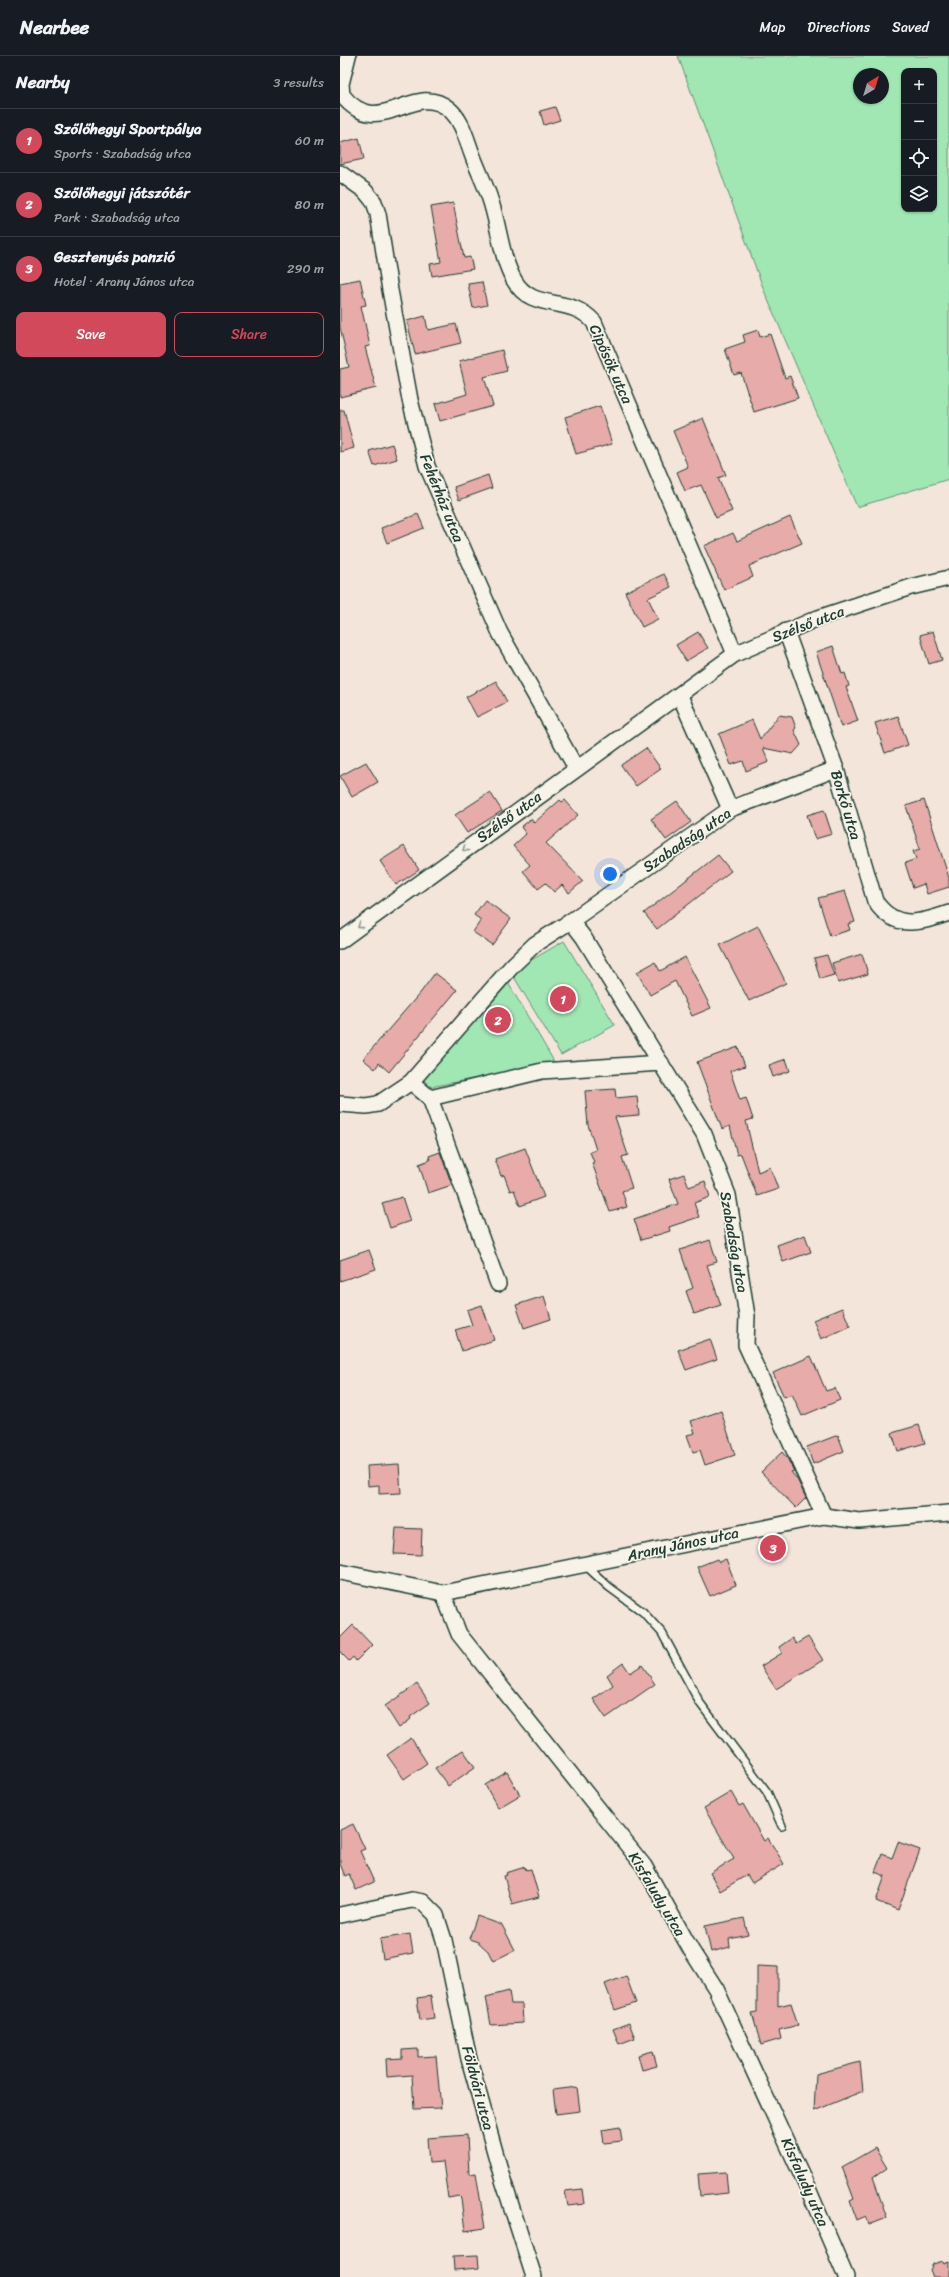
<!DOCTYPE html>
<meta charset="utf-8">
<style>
body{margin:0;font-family:Sriracha,sans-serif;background:#20242c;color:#f1f3f6}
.controls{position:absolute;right:12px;top:12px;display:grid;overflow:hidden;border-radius:8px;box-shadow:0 1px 3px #0004}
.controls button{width:36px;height:36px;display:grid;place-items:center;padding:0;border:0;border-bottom:1px solid #363941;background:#171b24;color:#f1f3f6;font:20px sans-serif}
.compass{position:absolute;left:513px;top:12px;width:36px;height:36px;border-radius:50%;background:#171b24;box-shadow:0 1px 3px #0004;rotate:38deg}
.you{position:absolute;left:270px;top:818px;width:14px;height:14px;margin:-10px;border:3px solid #fff;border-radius:50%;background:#1a73e8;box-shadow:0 0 0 6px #1a73e833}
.badge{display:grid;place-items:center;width:26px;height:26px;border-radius:50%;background:#d1495b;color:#fff;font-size:13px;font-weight:700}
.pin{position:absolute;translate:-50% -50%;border:2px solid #fff;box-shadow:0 1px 4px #0006}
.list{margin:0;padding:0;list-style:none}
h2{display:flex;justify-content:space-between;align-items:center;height:52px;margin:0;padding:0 16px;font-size:17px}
h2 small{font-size:13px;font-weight:400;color:#9ea1a6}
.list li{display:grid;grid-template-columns:26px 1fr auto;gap:12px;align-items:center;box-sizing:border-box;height:64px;padding:0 16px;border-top:1px solid #363941}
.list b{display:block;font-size:15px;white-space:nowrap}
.list p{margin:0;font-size:13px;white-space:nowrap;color:#9ea1a6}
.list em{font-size:13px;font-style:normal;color:#9ea1a6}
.actions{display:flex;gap:8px;padding:12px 16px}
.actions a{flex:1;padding:9px 0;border:1px solid #d1495b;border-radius:8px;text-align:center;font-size:14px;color:#d1495b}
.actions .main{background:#d1495b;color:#fff}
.icon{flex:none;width:22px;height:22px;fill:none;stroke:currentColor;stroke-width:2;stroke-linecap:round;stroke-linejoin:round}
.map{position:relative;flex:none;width:609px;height:2221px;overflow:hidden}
header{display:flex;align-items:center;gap:24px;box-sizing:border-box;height:56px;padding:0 20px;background:#171b24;border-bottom:1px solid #363941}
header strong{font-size:19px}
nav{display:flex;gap:22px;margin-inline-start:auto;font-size:14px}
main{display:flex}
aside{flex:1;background:#171b24}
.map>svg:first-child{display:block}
.green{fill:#a0e7b4;stroke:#609274;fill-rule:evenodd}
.building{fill:#e7aba9;stroke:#1f3d34}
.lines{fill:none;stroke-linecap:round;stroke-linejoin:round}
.lane-casing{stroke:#1f3d34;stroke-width:10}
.street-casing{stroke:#1f3d34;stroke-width:18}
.lane{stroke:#f7f3e8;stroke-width:7}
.street{stroke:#f7f3e8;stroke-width:15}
.oneway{stroke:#8b988e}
.labels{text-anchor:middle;stroke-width:3.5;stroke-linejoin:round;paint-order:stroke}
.street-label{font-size:15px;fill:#1f3d34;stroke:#f7f3e8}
</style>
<header>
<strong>Nearbee</strong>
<nav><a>Map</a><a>Directions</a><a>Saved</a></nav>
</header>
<main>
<aside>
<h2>Nearby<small>3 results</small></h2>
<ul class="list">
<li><span class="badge">1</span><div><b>Szőlőhegyi Sportpálya</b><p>Sports · Szabadság utca</p></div><em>60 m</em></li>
<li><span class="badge">2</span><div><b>Szőlőhegyi játszótér</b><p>Park · Szabadság utca</p></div><em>80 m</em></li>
<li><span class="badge">3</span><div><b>Gesztenyés panzió</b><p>Hotel · Arany János utca</p></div><em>290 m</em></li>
</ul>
<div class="actions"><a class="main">Save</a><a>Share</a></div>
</aside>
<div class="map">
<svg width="609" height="2221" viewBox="0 0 609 2221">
<rect width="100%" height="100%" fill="#f4e5db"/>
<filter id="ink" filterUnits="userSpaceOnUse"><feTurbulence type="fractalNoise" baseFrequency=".025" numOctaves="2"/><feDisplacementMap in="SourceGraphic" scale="8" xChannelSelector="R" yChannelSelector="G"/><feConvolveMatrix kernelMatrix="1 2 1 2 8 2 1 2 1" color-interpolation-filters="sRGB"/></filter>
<g filter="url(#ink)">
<g class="green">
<path d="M 338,0 L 609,0 L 609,423 L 517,451 L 425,237 ZM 564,15 L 594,15 L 594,153 L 564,153 ZM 519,18 L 543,18 L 543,42 L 519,42 Z"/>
<path d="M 224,885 L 275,969 L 221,999 L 171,916 Z"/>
<path d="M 164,920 L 215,1007 L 90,1031 L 80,1019 Z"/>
</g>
<g class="building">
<path d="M 215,51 L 220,64 L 204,69 L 200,55 Z"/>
<path d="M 19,82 L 24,103 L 0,108 L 0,87 Z"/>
<path d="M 113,147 L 124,202 L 130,201 L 133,213 L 92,220 L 90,208 L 101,206 L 91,151 Z"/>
<path d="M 20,223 L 26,249 L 21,250 L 30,290 L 25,291 L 36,332 L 0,341 L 0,313 L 9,311 L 0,271 L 0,227 Z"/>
<path d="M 142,226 L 147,249 L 133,252 L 128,228 Z"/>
<path d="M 85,260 L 88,274 L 116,268 L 121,287 L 75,298 L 67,265 Z"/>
<path d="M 418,274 L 420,281 L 430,278 L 445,322 L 450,320 L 458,342 L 414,356 L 401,317 L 394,319 L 385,293 L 405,286 L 403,279 Z"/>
<path d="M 162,294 L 167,315 L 144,321 L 153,350 L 100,365 L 95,348 L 127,338 L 119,305 Z"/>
<path d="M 260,350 L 272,388 L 236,398 L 225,361 Z"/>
<path d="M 0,354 L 4,354 L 14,392 L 0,396 Z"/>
<path d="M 363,362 L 386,419 L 378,422 L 392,455 L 376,462 L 361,429 L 345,435 L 337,416 L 348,411 L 333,375 Z"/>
<path d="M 52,388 L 57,403 L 34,410 L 29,395 Z"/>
<path d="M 148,419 L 152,432 L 119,444 L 114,431 Z"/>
<path d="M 78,458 L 84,472 L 47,487 L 41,472 Z"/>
<path d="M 450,461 L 462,487 L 409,510 L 413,521 L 384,534 L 364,490 L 393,477 L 397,485 Z"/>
<path d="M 324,518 L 331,531 L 308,542 L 318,563 L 302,571 L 285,536 Z"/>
<path d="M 593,575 L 602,604 L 589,608 L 580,579 Z"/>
<path d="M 358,576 L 368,592 L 346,605 L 336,589 Z"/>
<path d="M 493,590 L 502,618 L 505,617 L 509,630 L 506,631 L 518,665 L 501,671 L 476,596 Z"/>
<path d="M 156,625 L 167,646 L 137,661 L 126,641 Z"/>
<path d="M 439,659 L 452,661 L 456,672 L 454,674 L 461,689 L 453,698 L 423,692 L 429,706 L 406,715 L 403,705 L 391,709 L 379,678 L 412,664 L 420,683 Z"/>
<path d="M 558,660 L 568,689 L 545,697 L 535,667 Z"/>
<path d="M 306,692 L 321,713 L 296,730 L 281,709 Z"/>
<path d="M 26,706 L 38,726 L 12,741 L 0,720 Z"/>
<path d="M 150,736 L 162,755 L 127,777 L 115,759 Z"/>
<path d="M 220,744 L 222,746 L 225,744 L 238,759 L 206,787 L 243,825 L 229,837 L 222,829 L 214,836 L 206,827 L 198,833 L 183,815 L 190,809 L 173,790 L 186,778 L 181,771 L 191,763 L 194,767 Z"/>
<path d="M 584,744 L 609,822 L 609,831 L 587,838 L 584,828 L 573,832 L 565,807 L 576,803 L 573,795 L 580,793 L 566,750 Z"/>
<path d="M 337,745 L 351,766 L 326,784 L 311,763 Z"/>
<path d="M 484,754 L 492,778 L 475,783 L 467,759 Z"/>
<path d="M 64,790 L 79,814 L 56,829 L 40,805 Z"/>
<path d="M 378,799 L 391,815 L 317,873 L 304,857 Z"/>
<path d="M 505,835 L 515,866 L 508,868 L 510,874 L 490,880 L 478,842 Z"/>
<path d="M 145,844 L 171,863 L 152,889 L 133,876 L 141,864 L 134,859 Z"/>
<path d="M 418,870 L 446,927 L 409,945 L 380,889 Z"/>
<path d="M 522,898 L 528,918 L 498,927 L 492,907 Z"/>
<path d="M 487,899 L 494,919 L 480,923 L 474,902 Z"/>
<path d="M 345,901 L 371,952 L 352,960 L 335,925 L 310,939 L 297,916 L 315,906 L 320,915 Z"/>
<path d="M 95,917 L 117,934 L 49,1016 L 39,1007 L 35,1013 L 23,1003 L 81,936 Z"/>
<path d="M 398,991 L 405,1010 L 390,1015 L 400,1044 L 406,1042 L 413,1063 L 406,1065 L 418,1116 L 430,1111 L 438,1133 L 417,1140 L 401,1098 L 397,1099 L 390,1070 L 382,1073 L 357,1006 Z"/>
<path d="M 446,1003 L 450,1015 L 433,1021 L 429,1009 Z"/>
<path d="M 275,1033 L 276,1042 L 297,1040 L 299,1059 L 275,1061 L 288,1099 L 282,1101 L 292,1132 L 282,1135 L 287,1151 L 270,1156 L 252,1107 L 254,1106 L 250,1096 L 256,1094 L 248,1069 L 245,1035 Z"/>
<path d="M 185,1092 L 204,1141 L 180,1150 L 174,1134 L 170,1135 L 164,1119 L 161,1120 L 155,1103 Z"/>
<path d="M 100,1096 L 112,1129 L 88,1137 L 79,1108 L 90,1104 L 89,1100 Z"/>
<path d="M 344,1118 L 349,1131 L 365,1125 L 370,1141 L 354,1147 L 359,1161 L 329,1171 L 330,1175 L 301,1184 L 294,1163 L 338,1148 L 329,1123 Z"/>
<path d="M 62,1141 L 70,1165 L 50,1172 L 42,1147 Z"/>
<path d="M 465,1179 L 471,1196 L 443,1206 L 437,1189 Z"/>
<path d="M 370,1184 L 377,1206 L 367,1209 L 381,1249 L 354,1258 L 346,1235 L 353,1232 L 340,1194 Z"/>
<path d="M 29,1194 L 36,1213 L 0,1225 L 0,1204 Z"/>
<path d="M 204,1240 L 211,1263 L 184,1272 L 176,1249 Z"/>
<path d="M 142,1249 L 154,1284 L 122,1295 L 115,1274 L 132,1269 L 127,1254 Z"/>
<path d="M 502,1252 L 510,1270 L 481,1283 L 473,1264 Z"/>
<path d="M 370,1283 L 377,1303 L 346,1314 L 338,1294 Z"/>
<path d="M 471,1300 L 486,1335 L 495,1332 L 500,1344 L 462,1360 L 452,1338 L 444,1341 L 433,1317 Z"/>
<path d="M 381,1355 L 395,1399 L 365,1409 L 360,1394 L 353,1396 L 347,1379 L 355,1377 L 351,1365 Z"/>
<path d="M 579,1369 L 585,1387 L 558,1395 L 552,1377 Z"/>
<path d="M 498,1379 L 504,1395 L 473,1408 L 467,1391 Z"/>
<path d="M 442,1396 L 447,1402 L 454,1415 L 451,1416 L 457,1423 L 466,1442 L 456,1452 L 421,1416 Z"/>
<path d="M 59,1408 L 61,1437 L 39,1438 L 39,1429 L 28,1430 L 27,1410 Z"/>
<path d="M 56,1472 L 82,1473 L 81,1499 L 54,1498 Z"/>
<path d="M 377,1503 L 379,1506 L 386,1503 L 396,1529 L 370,1540 L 357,1511 Z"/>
<path d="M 13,1569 L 32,1589 L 16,1605 L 13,1601 L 9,1605 L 0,1596 L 0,1582 Z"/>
<path d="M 468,1581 L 483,1604 L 436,1633 L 421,1610 L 442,1597 L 439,1591 L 452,1582 L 456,1588 Z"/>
<path d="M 283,1607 L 290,1617 L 302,1609 L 315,1628 L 266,1662 L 253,1643 L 273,1629 L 267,1619 Z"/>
<path d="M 77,1628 L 90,1647 L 70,1661 L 71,1663 L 59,1672 L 45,1650 Z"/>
<path d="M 71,1682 L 87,1707 L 64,1723 L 47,1699 Z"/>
<path d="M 123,1694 L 135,1711 L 108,1730 L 95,1712 Z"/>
<path d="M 167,1716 L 180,1739 L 158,1752 L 145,1729 Z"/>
<path d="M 391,1736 L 399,1750 L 403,1748 L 424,1785 L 428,1782 L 444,1808 L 412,1827 L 407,1819 L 380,1835 L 370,1817 L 394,1803 L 364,1752 Z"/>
<path d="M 13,1768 L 25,1793 L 20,1795 L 34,1826 L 16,1834 L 9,1818 L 5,1820 L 0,1808 L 0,1774 Z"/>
<path d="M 558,1786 L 580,1794 L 558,1854 L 536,1845 L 545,1820 L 535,1816 L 542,1798 L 552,1802 Z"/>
<path d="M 185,1811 L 186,1814 L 191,1813 L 199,1841 L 172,1848 L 164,1820 L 167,1819 L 166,1817 Z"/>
<path d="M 137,1860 L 162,1869 L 175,1894 L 153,1905 L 148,1895 L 138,1886 L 129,1883 Z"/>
<path d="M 404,1862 L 408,1879 L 389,1883 L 390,1891 L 371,1896 L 365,1870 Z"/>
<path d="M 70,1878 L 73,1897 L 43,1903 L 40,1883 Z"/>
<path d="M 417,1910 L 438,1911 L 438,1950 L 451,1947 L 458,1969 L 439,1974 L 441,1983 L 421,1989 L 412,1957 L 417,1956 Z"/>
<path d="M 286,1920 L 296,1947 L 275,1954 L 265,1928 Z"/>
<path d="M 169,1935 L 171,1948 L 182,1948 L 183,1967 L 151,1969 L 146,1941 Z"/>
<path d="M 91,1940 L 94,1962 L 80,1964 L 77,1942 Z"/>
<path d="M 289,1967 L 295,1982 L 279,1988 L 273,1973 Z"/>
<path d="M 78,1993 L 78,2001 L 96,2000 L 101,2052 L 74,2053 L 72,2019 L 47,2021 L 46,2003 L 62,2002 L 62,1994 Z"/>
<path d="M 313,1995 L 317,2010 L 302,2014 L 298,1999 Z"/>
<path d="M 520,2006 L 523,2035 L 474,2055 L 476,2018 Z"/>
<path d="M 237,2031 L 240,2055 L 216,2058 L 213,2034 Z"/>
<path d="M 280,2071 L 282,2085 L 264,2087 L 262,2074 Z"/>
<path d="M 127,2079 L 129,2118 L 136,2117 L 145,2172 L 125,2175 L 121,2142 L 119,2140 L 108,2142 L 103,2106 L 89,2107 L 87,2082 Z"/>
<path d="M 535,2092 L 547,2112 L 533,2122 L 547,2162 L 529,2169 L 526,2160 L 517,2164 L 510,2145 L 514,2143 L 502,2111 Z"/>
<path d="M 386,2116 L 388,2137 L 360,2140 L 358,2118 Z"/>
<path d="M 242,2133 L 244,2148 L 228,2150 L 225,2135 Z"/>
<path d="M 138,2199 L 139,2212 L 114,2214 L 113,2200 Z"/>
<path d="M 603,2205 L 604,2207 L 609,2205 L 609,2221 L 593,2221 L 590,2214 L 593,2208 Z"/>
</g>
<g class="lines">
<g class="lane-casing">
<path id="lane" d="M 245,1509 L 269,1531 L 303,1556 L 322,1577 L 360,1647 L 427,1736 L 442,1770"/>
</g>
<g class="street-casing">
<g id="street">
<path d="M 8,0 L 1,28 L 2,39 C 40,87 73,23 109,53 C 122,64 126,82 132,98 C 137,112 144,126 149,140 C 159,167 160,199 174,224 C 192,257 230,238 254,266 L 395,598"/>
<path d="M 0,117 L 25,135 L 34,146 L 38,158 L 50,234 L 70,344 L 87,410 L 160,577 L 236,712"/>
<path d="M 446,575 L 496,713 L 535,845 C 555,875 580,867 609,857"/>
<path d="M 340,640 L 390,753"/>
<path d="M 231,865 L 244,882 L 364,1078 L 388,1139 L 407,1260 L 406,1289 L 484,1460"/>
<path d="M 0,885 L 395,598 L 478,562 L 571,531 L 609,522"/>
<path d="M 71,1026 L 90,1042 L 158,1228"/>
<path d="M 90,1042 L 202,1015 L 321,1007"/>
<path d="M 0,1048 L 26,1050 L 38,1048 L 71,1026 L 173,909 L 195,888 L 231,865 L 390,753 L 496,713"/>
<path d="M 0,1516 L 103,1537 L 484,1460 L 519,1465 L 609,1457"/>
<path d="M 103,1537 L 119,1578 L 304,1810 L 351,1894 L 376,1933 L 469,2135 L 506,2221"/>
<path d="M 0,1859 L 72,1844 L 83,1846 L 96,1859 L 104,1884 L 129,2003 L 162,2121 L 194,2221"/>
</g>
</g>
<use href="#lane" class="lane"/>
<use href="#street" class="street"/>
</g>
<defs><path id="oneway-chevron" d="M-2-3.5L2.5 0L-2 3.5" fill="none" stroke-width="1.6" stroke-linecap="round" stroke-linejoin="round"/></defs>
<g class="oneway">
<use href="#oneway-chevron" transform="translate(125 793) rotate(144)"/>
<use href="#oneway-chevron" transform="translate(20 870) rotate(144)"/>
</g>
</g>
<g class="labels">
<g class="street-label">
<text transform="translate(271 308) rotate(66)" y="5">Cipősök utca</text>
<text transform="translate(102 442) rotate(68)" y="5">Fehérház utca</text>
<text transform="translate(468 568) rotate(-21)" y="5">Szélső utca</text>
<text transform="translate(506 749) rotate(73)" y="5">Borkő utca</text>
<text transform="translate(169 761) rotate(-36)" y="5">Szélső utca</text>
<text transform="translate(347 784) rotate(-34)" y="5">Szabadság utca</text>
<text transform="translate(394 1186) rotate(80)" y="5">Szabadság utca</text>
<text transform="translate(343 1488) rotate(-12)" y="5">Arany János utca</text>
<text transform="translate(317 1838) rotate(59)" y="5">Kisfaludy utca</text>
<text transform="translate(138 2032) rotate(75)" y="5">Földvári utca</text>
<text transform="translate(465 2126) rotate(66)" y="5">Kisfaludy utca</text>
</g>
</g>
</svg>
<div class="controls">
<button>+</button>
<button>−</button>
<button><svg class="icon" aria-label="locate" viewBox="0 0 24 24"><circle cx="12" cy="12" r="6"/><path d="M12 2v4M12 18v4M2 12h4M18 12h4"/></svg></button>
<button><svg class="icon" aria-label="layers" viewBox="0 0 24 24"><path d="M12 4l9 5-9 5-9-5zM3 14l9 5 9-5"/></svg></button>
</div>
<svg class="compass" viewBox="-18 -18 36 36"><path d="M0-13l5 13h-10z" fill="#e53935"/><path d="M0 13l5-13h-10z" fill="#9ea1a6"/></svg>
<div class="you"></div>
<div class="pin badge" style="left:223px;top:943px">1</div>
<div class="pin badge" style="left:158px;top:964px">2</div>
<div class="pin badge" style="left:433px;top:1492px">3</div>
</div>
</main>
